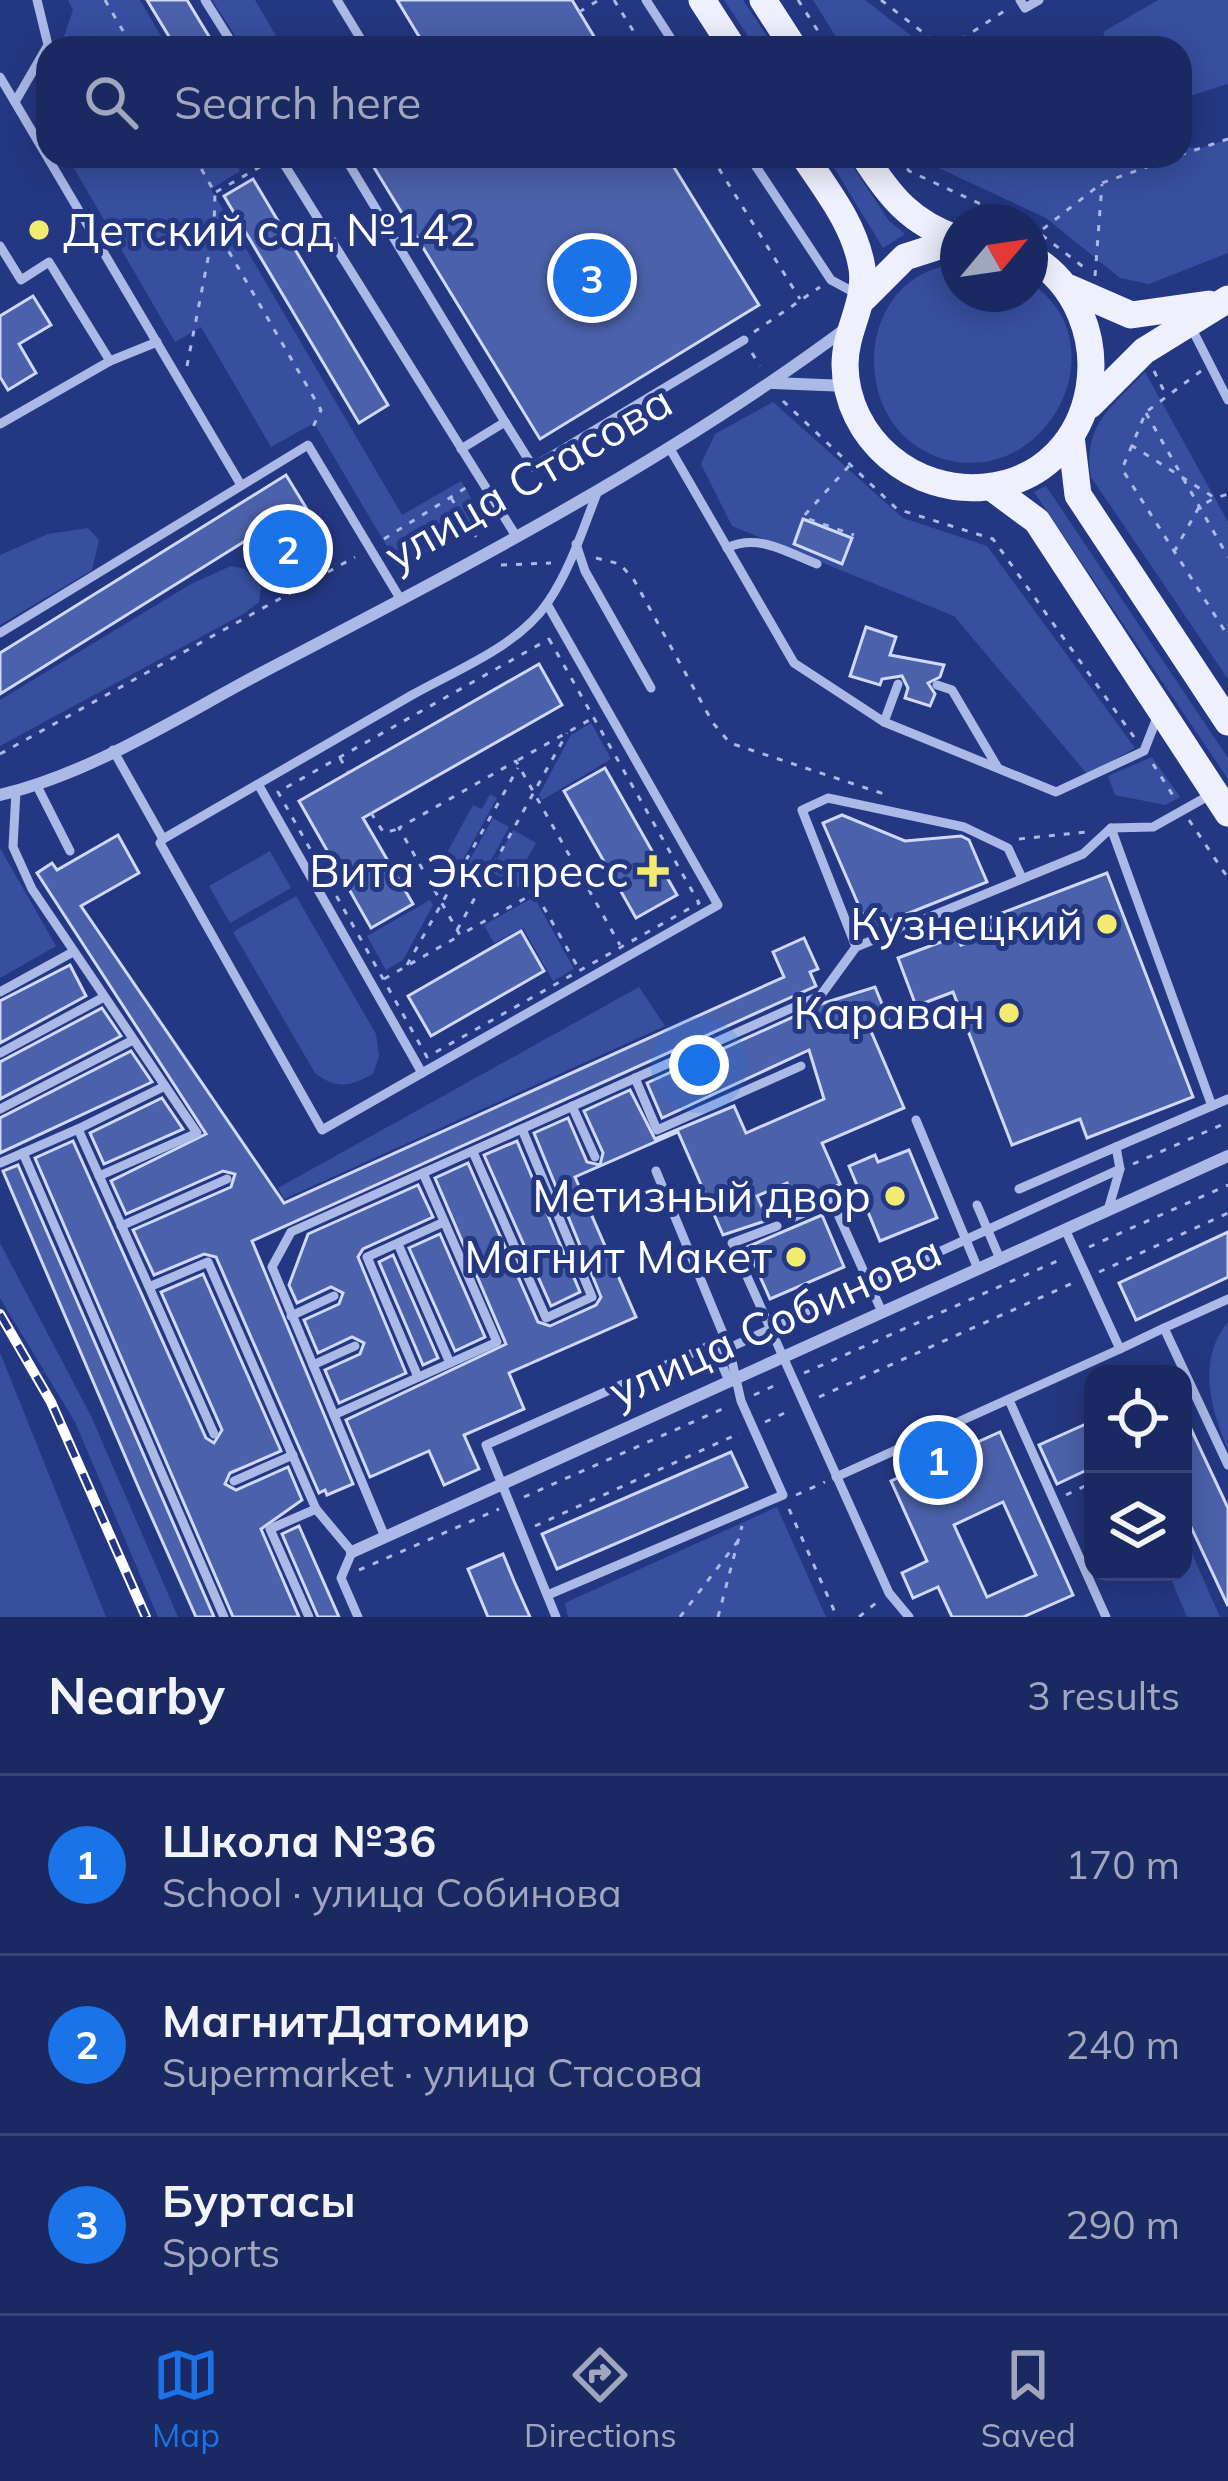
<!DOCTYPE html>
<meta charset="utf-8">
<style>
body{margin:0;font-family:Mulish,sans-serif;background:#243168;color:#f1f3f6}
.controls{position:absolute;right:36px;bottom:36px;display:grid;overflow:hidden;border-radius:24px;box-shadow:0 6px 30px #0003}
.controls button{width:108px;height:108px;display:grid;place-items:center;padding:0;border:0;border-bottom:3px solid #394577;background:#1b2962;color:#f1f3f6;font:60px sans-serif}
.compass{position:absolute;left:940px;top:204px;width:108px;height:108px;border-radius:50%;background:#1b2962;box-shadow:0 6px 30px #0003;rotate:61deg}
.you{position:absolute;left:699px;top:1065px;width:42px;height:42px;margin:-30px;border:9px solid #fff;border-radius:50%;background:#1a73e8;box-shadow:0 0 0 18px #1a73e833}
.badge{display:grid;place-items:center;width:78px;height:78px;border-radius:50%;background:#1a73e8;color:#fff;font-size:39px;font-weight:700}
.pin{position:absolute;translate:-50% -50%;border:6px solid #fff;box-shadow:0 3px 12px #0006}
.list{margin:0;padding:0;list-style:none}
h2{display:flex;justify-content:space-between;align-items:center;height:156px;margin:0;padding:0 48px;font-size:51px}
h2 small{font-size:39px;font-weight:400;color:#a0a6be}
.list li{display:grid;grid-template-columns:78px 1fr auto;gap:36px;align-items:center;box-sizing:border-box;height:180px;padding:0 48px;border-top:3px solid #394577}
.list b{display:block;font-size:45px;white-space:nowrap}
.list p{margin:0;font-size:39px;white-space:nowrap;color:#a0a6be}
.list em{font-size:39px;font-style:normal;color:#a0a6be}
.icon{flex:none;width:66px;height:66px;fill:none;stroke:currentColor;stroke-width:2;stroke-linecap:round;stroke-linejoin:round}
.map{position:relative;flex:none;width:1228px;height:1617px;overflow:hidden}
.search{position:absolute;background:#1b2962;box-shadow:0 6px 30px #0003;left:36px;right:36px;top:36px;height:132px;display:flex;align-items:center;gap:30px;box-sizing:border-box;padding:0 42px;border-radius:36px;color:#a0a6be;font-size:45px}
.sheet{height:696px;background:#1b2962}
nav{display:flex;justify-content:space-around;align-items:center;box-sizing:border-box;height:168px;border-top:3px solid #394577;background:#1b2962;font-size:33px;color:#a0a6be}
nav a{display:grid;justify-items:center;gap:6px}
nav .on{color:#1a73e8}
.map>svg:first-child{display:block}
.green{fill:#384fa0}
.building{fill:#4c61ab;stroke:#cfd8f6;stroke-width:3;fill-rule:evenodd}
.lines{fill:none;stroke-linecap:round;stroke-linejoin:round}
.path{stroke:#abb9e7;stroke-width:3;stroke-dasharray:6 9;stroke-linecap:butt}
.service{stroke:#abb9e7;stroke-width:9}
.minor{stroke:#abb9e7;stroke-width:12}
.primary{stroke:#eef0fd;stroke-width:27}
.rail-casing{stroke:#fff;stroke-width:10}
.rail{stroke:#243782;stroke-width:6;stroke-dasharray:18;stroke-linecap:butt}
.poi-dot{fill:#f2eb6f;stroke:#243782;stroke-width:4.5}
.labels{text-anchor:middle;stroke-width:10;stroke-linejoin:round;paint-order:stroke}
.poi-label{font-size:45px;fill:#fff;stroke:#243782;text-anchor:end}
.street-label{font-size:45px;fill:#fff;stroke:#243782}
</style>
<div class="map">
<svg width="1228" height="1617" viewBox="0 0 1228 1617">
<rect width="100%" height="100%" fill="#243782"/>
<g class="green">
<path d="M 68,0 L 140,0 L 168,48 L 60,48 L 73,10 Z"/>
<path d="M 212,0 L 255,0 L 283,48 L 243,48 Z"/>
<path d="M 724,0 L 743,0 L 775,48 L 756,48 Z"/>
<path d="M 813,0 L 865,0 L 927,48 L 843,48 Z"/>
<path d="M 1158,0 L 1228,0 L 1228,84 L 1180,99 L 1180,48 L 1111,48 L 1103,32 Z"/>
<path d="M 1228,139 L 1228,253 L 1149,284 L 1120,278 L 1046,218 L 913,156 L 1009,156 L 1013,161 L 1030,156 L 1180,156 L 1180,147 L 1201,148 Z"/>
<path d="M 67,156 L 231,156 L 240,171 L 211,189 L 402,515 L 461,481 L 483,518 L 399,567 L 314,423 L 271,447 L 201,327 L 175,342 Z"/>
<path d="M 827,156 L 846,156 L 889,221 L 905,234 L 883,248 Z"/>
<path d="M 958,264 L 958,294 L 1030,294 L 1030,283 C 1120,340 1051,485 947,460 C 845,434 851,273 958,264 Z"/>
<path d="M 1145,372 L 1228,522 L 1228,679 L 1091,477 C 1082,425 1112,407 1145,372 Z"/>
<path d="M 773,402 L 903,518 L 987,546 L 1135,748 L 1088,775 L 954,616 L 732,526 L 701,464 L 715,434 Z"/>
<path d="M 1046,486 L 1228,758 L 1228,779 L 1034,492 Z"/>
<path d="M 88,528 L 99,540 L 92,570 L 0,625 L 0,555 L 48,534 Z"/>
<path d="M 231,566 L 245,569 L 261,587 L 259,602 L 245,613 L 0,746 L 0,700 L 191,584 Z"/>
<path d="M 591,723 L 611,759 L 542,800 L 539,795 L 571,735 Z"/>
<path d="M 1152,757 L 1180,797 L 1165,805 L 1115,795 L 1108,776 Z"/>
<path d="M 490,794 L 497,798 L 459,867 L 444,858 L 473,805 L 482,809 Z"/>
<path d="M 493,818 L 509,827 L 480,881 L 463,872 Z"/>
<path d="M 513,830 L 536,843 L 524,864 L 543,875 L 532,895 L 490,871 Z"/>
<path d="M 0,848 L 56,946 L 0,978 Z"/>
<path d="M 270,851 L 291,888 L 230,923 L 209,886 Z"/>
<path d="M 296,896 L 376,1034 L 379,1056 L 373,1074 C 350,1086 337,1090 315,1073 L 233,932 Z"/>
<path d="M 534,897 L 574,969 L 553,981 L 523,928 L 494,943 L 484,925 Z"/>
<path d="M 430,900 L 433,905 L 403,960 L 386,970 L 367,936 Z"/>
<path d="M 639,987 L 665,1026 L 284,1199 L 278,1188 Z"/>
<path d="M 0,1243 L 91,1416 L 178,1617 L 158,1617 L 75,1422 L 0,1298 Z"/>
<path d="M 1228,1322 L 1228,1449 C 1210,1409 1197,1359 1228,1322 Z"/>
<path d="M 0,1354 L 1,1355 L 106,1617 L 0,1617 Z"/>
<path d="M 777,1507 L 826,1617 L 568,1617 L 565,1603 Z"/>
<path d="M 1183,1533 L 1220,1617 L 1187,1617 L 1168,1572 L 1183,1572 Z"/>
</g>
<g class="building">
<path d="M 147,0 L 187,0 L 216,48 L 176,48 Z"/>
<path d="M 397,0 L 572,0 L 601,48 L 426,48 Z"/>
<path d="M 367,156 L 667,156 L 759,305 L 540,439 Z"/>
<path d="M 253,179 L 388,405 L 359,423 L 224,196 Z"/>
<path d="M 33,296 L 51,325 L 19,344 L 36,373 L 8,390 L 0,377 L 0,316 Z"/>
<path d="M 286,475 L 324,537 L 265,574 L 245,541 L 0,694 L 0,653 Z"/>
<path d="M 803,519 L 852,538 L 842,564 L 794,544 Z"/>
<path d="M 866,627 L 896,637 L 890,655 L 944,665 L 940,677 L 928,683 L 935,694 L 930,706 L 905,698 L 908,688 L 902,676 L 882,679 L 880,685 L 850,676 Z"/>
<path d="M 539,664 L 562,705 L 363,818 L 413,904 L 371,928 L 299,801 Z"/>
<path d="M 605,768 L 677,895 L 636,918 L 564,791 Z"/>
<path d="M 842,815 L 905,841 L 961,836 L 969,840 L 987,882 L 869,929 L 823,823 Z"/>
<path d="M 118,835 L 139,873 L 81,906 L 284,1203 L 784,977 L 773,952 L 804,938 L 818,969 L 810,972 L 816,986 L 252,1241 L 353,1484 L 327,1495 L 325,1490 L 319,1493 L 216,1257 L 204,1254 L 154,1275 L 133,1230 L 231,1187 L 235,1174 L 223,1171 L 126,1214 L 111,1181 L 206,1134 L 37,873 L 52,863 L 57,870 Z"/>
<path d="M 1107,873 L 1193,1097 L 1087,1138 L 1080,1119 L 1012,1145 L 953,992 L 916,1006 L 898,958 L 957,936 L 961,945 L 992,934 L 986,919 Z"/>
<path d="M 521,931 L 544,971 L 431,1036 L 408,996 Z"/>
<path d="M 70,965 L 86,996 L 0,1043 L 0,1001 Z"/>
<path d="M 875,987 L 889,1021 L 870,1029 L 904,1108 L 822,1143 L 840,1184 L 797,1206 L 787,1183 L 757,1196 L 768,1220 L 723,1235 L 678,1132 L 575,1177 L 636,1317 L 509,1373 L 524,1409 L 464,1435 L 479,1469 L 444,1485 L 429,1451 L 370,1477 L 346,1420 L 506,1344 L 435,1178 L 468,1163 L 538,1322 L 550,1326 L 596,1305 L 601,1297 L 534,1133 L 568,1118 L 587,1162 L 600,1165 L 603,1153 L 584,1111 L 630,1090 L 655,1139 L 734,1106 L 746,1133 L 824,1099 L 809,1050 L 662,1118 L 647,1083 L 824,1003 Z"/>
<path d="M 102,1008 L 121,1036 L 0,1099 L 0,1062 Z"/>
<path d="M 131,1051 L 152,1082 L 0,1153 L 0,1118 Z"/>
<path d="M 162,1098 L 183,1129 L 104,1164 L 90,1133 Z"/>
<path d="M 73,1141 L 206,1438 L 214,1443 L 222,1430 L 161,1292 L 203,1274 L 281,1451 L 230,1473 L 225,1484 L 236,1490 L 288,1467 L 302,1500 L 261,1529 L 299,1617 L 233,1617 L 35,1158 Z"/>
<path d="M 517,1141 L 580,1292 L 551,1306 L 484,1155 Z"/>
<path d="M 909,1150 L 937,1218 L 880,1241 L 849,1166 L 875,1155 L 878,1162 Z"/>
<path d="M 18,1165 L 214,1617 L 196,1617 L 140,1491 L 3,1171 Z"/>
<path d="M 418,1185 L 433,1217 L 363,1249 L 358,1257 L 406,1373 L 339,1403 L 325,1370 L 360,1354 L 364,1343 L 352,1337 L 318,1353 L 304,1320 L 339,1304 L 343,1293 L 331,1287 L 297,1303 L 289,1285 L 308,1234 Z"/>
<path d="M 822,1215 L 844,1267 L 770,1299 L 747,1247 Z"/>
<path d="M 1228,1232 L 1228,1277 L 1136,1320 L 1119,1283 Z"/>
<path d="M 440,1234 L 485,1337 L 455,1351 L 409,1248 Z"/>
<path d="M 393,1255 L 438,1358 L 423,1365 L 379,1262 Z"/>
<path d="M 1183,1412 L 1228,1508 L 1228,1606 L 1183,1510 Z"/>
<path d="M 1086,1424 L 1093,1440 L 1093,1467 L 1057,1484 L 1039,1445 Z"/>
<path d="M 1000,1432 L 1073,1595 L 1023,1617 L 952,1617 L 938,1587 L 913,1598 L 902,1573 L 927,1561 L 891,1481 ZM 1003,1502 L 1036,1575 L 987,1597 L 954,1525 Z"/>
<path d="M 731,1452 L 747,1487 L 557,1569 L 542,1534 Z"/>
<path d="M 299,1526 L 339,1617 L 318,1617 L 282,1534 Z"/>
<path d="M 503,1554 L 514,1581 L 530,1617 L 488,1617 L 468,1569 Z"/>
</g>
<g class="lines">
<g class="path">
<path d="M 105,0 L 133,48"/>
<path d="M 614,0 L 644,48"/>
<path d="M 798,0 L 829,48"/>
<path d="M 881,0 L 943,48"/>
<path d="M 579,12 L 599,0"/>
<path d="M 948,48 L 1006,10"/>
<path d="M 1180,155 L 1228,139"/>
<path d="M 194,156 L 215,193 L 214,226 L 321,410 L 312,429"/>
<path d="M 711,156 L 800,299"/>
<path d="M 899,156 L 909,171 L 1020,222"/>
<path d="M 216,192 L 265,164"/>
<path d="M 1030,226 L 1086,269"/>
<path d="M 1043,229 L 1102,183 L 1178,156"/>
<path d="M 1095,276 L 1102,184"/>
<path d="M 754,332 L 820,287"/>
<path d="M 752,353 L 760,366"/>
<path d="M 187,366 L 214,228"/>
<path d="M 1154,371 L 1166,395"/>
<path d="M 1201,371 L 1146,412 L 1122,469 L 1228,636"/>
<path d="M 783,401 L 897,509 L 993,539 L 1134,737"/>
<path d="M 1146,413 L 1228,557"/>
<path d="M 1131,445 L 1215,498 L 1228,494"/>
<path d="M 849,466 L 803,517 L 854,535"/>
<path d="M 451,498 L 476,537"/>
<path d="M 384,539 L 467,487"/>
<path d="M 1174,552 L 1199,507 L 1213,499"/>
<path d="M 596,558 L 620,564 L 634,580 L 713,723 L 730,743 L 884,794"/>
<path d="M 501,565 L 551,563"/>
<path d="M 549,639 L 699,903 L 427,1057 L 278,792 Z"/>
<path d="M 0,754 L 355,557"/>
<path d="M 340,758 L 348,772"/>
<path d="M 518,760 L 593,718"/>
<path d="M 1153,764 L 1174,797"/>
<path d="M 371,813 L 384,833 L 398,829"/>
<path d="M 1189,820 L 1228,878"/>
<path d="M 1019,839 L 1086,832"/>
<path d="M 577,869 L 460,935 L 399,828 L 516,761 L 620,945"/>
<path d="M 536,894 L 579,969"/>
<path d="M 457,930 L 567,733"/>
<path d="M 407,965 L 518,768"/>
<path d="M 384,979 L 459,936"/>
<path d="M 1133,1164 L 1228,1122"/>
<path d="M 1089,1247 L 1228,1185"/>
<path d="M 1099,1272 L 1228,1213"/>
<path d="M 804,1373 L 1064,1258"/>
<path d="M 754,1395 L 778,1384"/>
<path d="M 819,1397 L 1073,1283"/>
<path d="M 765,1422 L 789,1411"/>
<path d="M 796,1495 L 825,1482"/>
<path d="M 1066,1495 L 1085,1486 L 1093,1469"/>
<path d="M 524,1497 L 729,1406"/>
<path d="M 789,1509 L 837,1617"/>
<path d="M 535,1526 L 740,1433"/>
<path d="M 359,1570 L 499,1509"/>
<path d="M 680,1617 L 738,1541"/>
<path d="M 718,1617 L 742,1526"/>
<path d="M 859,1617 L 876,1603"/>
</g>
<g class="service">
<path d="M 205,0 L 235,48"/>
<path d="M 337,0 L 362,41"/>
<path d="M 646,0 L 677,48"/>
<path d="M 1020,0 L 1025,8 L 1039,0"/>
<path d="M 0,77 L 241,485"/>
<path d="M 15,102 L 48,45 L 37,0"/>
<path d="M 279,156 L 516,536"/>
<path d="M 344,156 L 505,422"/>
<path d="M 749,156 L 831,280 L 859,295"/>
<path d="M 0,246 L 21,280 L 49,262 L 110,361 L 0,424"/>
<path d="M 1191,327 L 1228,400"/>
<path d="M 110,361 L 157,342"/>
<path d="M 669,447 L 794,663 L 884,722 L 1056,792 L 1144,751 L 1158,715"/>
<path d="M 461,449 L 505,422 L 533,467 L 744,340"/>
<path d="M 576,544 L 585,571 L 651,688"/>
<path d="M 727,548 C 758,533 786,552 817,564"/>
<path d="M 0,633 L 308,445 L 401,600"/>
<path d="M 937,685 L 952,690 L 998,768"/>
<path d="M 884,722 L 898,684"/>
<path d="M 113,750 L 163,839"/>
<path d="M 36,784 L 70,851"/>
<path d="M 258,784 L 422,1073 L 322,1130 L 160,843 L 163,839 C 246,791 329,743 412,695 C 456,670 519,646 548,602 C 570,570 583,529 597,493"/>
<path d="M 16,791 L 13,847 L 32,889 L 165,1086 L 78,1129 L 149,1287 L 208,1262 L 316,1509 L 352,1552 L 341,1578 L 358,1617"/>
<path d="M 1111,828 L 1212,1106"/>
<path d="M 856,947 L 802,810 L 828,798 L 964,827 L 1008,848 L 1022,878"/>
<path d="M 0,992 L 73,952"/>
<path d="M 0,1053 L 104,997"/>
<path d="M 422,1073 L 718,905 L 547,604"/>
<path d="M 635,1078 L 657,1130 L 801,1066"/>
<path d="M 572,1106 L 595,1157"/>
<path d="M 0,1109 L 133,1040"/>
<path d="M 916,1120 L 978,1269"/>
<path d="M 473,1152 L 546,1318 L 592,1297 L 522,1129"/>
<path d="M 23,1153 L 224,1617"/>
<path d="M 0,1163 L 78,1129"/>
<path d="M 99,1176 L 197,1133 L 165,1086"/>
<path d="M 1019,1189 L 1116,1147"/>
<path d="M 977,1205 L 1000,1259"/>
<path d="M 1108,1210 L 1120,1169 L 1116,1147 L 1228,1099"/>
<path d="M 794,1217 L 832,1201 L 882,1312"/>
<path d="M 121,1226 L 227,1179"/>
<path d="M 777,1226 L 732,1243 L 889,1593 L 909,1617"/>
<path d="M 1065,1229 L 1120,1349 L 1164,1328 L 1228,1465"/>
<path d="M 398,1244 L 450,1363"/>
<path d="M 149,1287 L 214,1434"/>
<path d="M 291,1316 L 334,1296"/>
<path d="M 1164,1328 L 1228,1299"/>
<path d="M 729,1348 L 1120,1169"/>
<path d="M 313,1365 L 355,1346"/>
<path d="M 418,1377 L 367,1257 L 444,1222"/>
<path d="M 1009,1400 L 1106,1617"/>
<path d="M 334,1415 L 497,1342 L 423,1173"/>
<path d="M 836,1477 L 1120,1349"/>
<path d="M 234,1481 L 293,1455"/>
<path d="M 385,1537 L 272,1267 L 291,1232 L 821,995 L 856,947 L 1083,854 L 1111,828 L 1153,827 L 1210,795"/>
<path d="M 550,1594 L 783,1495 L 741,1401 L 729,1348 L 656,1171"/>
<path d="M 309,1617 L 270,1529 L 316,1509"/>
<path d="M 556,1617 L 486,1445 L 713,1344 L 729,1381"/>
</g>
<g class="minor">
<path d="M 773,383 L 847,386"/>
<path d="M 0,795 C 93,773 181,715 265,671 C 464,567 667,462 848,327"/>
<path d="M 352,1552 L 1228,1156"/>
</g>
<g class="primary">
<path d="M 702,0 L 733,48"/>
<path d="M 763,0 L 794,48"/>
<path d="M 804,156 C 827,191 855,225 862,268 C 867,304 845,329 845,365 C 846,439 914,495 986,487 C 1105,474 1127,314 1030,256"/>
<path d="M 864,156 C 890,197 911,223 958,239"/>
<path d="M 1069,288 L 1131,315 L 1209,304"/>
<path d="M 864,298 L 905,257 L 958,240"/>
<path d="M 1090,405 L 1144,351 L 1228,299"/>
<path d="M 1071,436 L 1078,495 L 1228,722"/>
<path d="M 991,487 L 1037,521 L 1228,813"/>
</g>
<g class="rail-casing">
<path id="rail" d="M 0,1314 L 51,1402 L 146,1617"/>
</g>
<use href="#rail" class="rail"/>
</g>
<g class="poi-dot">
<circle cx="39" cy="230" r="12"/>
<path d="M647 853h12v12h12v12h-12v12h-12v-12h-12v-12h12z"/>
<circle cx="1107" cy="924" r="12"/>
<circle cx="1009" cy="1013" r="12"/>
<circle cx="895" cy="1196" r="12"/>
<circle cx="796" cy="1257" r="12"/>
</g>
<g class="labels">
<g class="poi-label">
<text x="63" y="246" text-anchor="start">Детский сад №142</text>
<text x="629" y="887">Вита Экспресс</text>
<text x="1083" y="940">Кузнецкий</text>
<text x="985" y="1029">Караван</text>
<text x="871" y="1212">Метизный двор</text>
<text x="772" y="1273">Магнит Макет</text>
</g>
<g class="street-label">
<text transform="translate(528 478) rotate(-30)" y="16">улица Стасова</text>
<text transform="translate(775 1321) rotate(-24)" y="16">улица Собинова</text>
</g>
</g>
</svg>
<div class="controls">
<button><svg class="icon" aria-label="locate" viewBox="0 0 24 24"><circle cx="12" cy="12" r="6"/><path d="M12 2v4M12 18v4M2 12h4M18 12h4"/></svg></button>
<button><svg class="icon" aria-label="layers" viewBox="0 0 24 24"><path d="M12 4l9 5-9 5-9-5zM3 14l9 5 9-5"/></svg></button>
</div>
<svg class="compass" viewBox="-18 -18 36 36"><path d="M0-13l5 13h-10z" fill="#e53935"/><path d="M0 13l5-13h-10z" fill="#a0a6be"/></svg>
<div class="you"></div>
<div class="pin badge" style="left:938px;top:1460px">1</div>
<div class="pin badge" style="left:288px;top:549px">2</div>
<div class="pin badge" style="left:592px;top:278px">3</div>
<div class="search"><svg class="icon" aria-label="search" viewBox="0 0 24 24"><circle cx="10" cy="10" r="6"/><path d="M15 15l6 6"/></svg>Search here</div>
</div>
<section class="sheet">
<h2>Nearby<small>3 results</small></h2>
<ul class="list">
<li><span class="badge">1</span><div><b>Школа №36</b><p>School · улица Собинова</p></div><em>170 m</em></li>
<li><span class="badge">2</span><div><b>МагнитДатомир</b><p>Supermarket · улица Стасова</p></div><em>240 m</em></li>
<li><span class="badge">3</span><div><b>Буртасы</b><p>Sports</p></div><em>290 m</em></li>
</ul>
</section>
<nav>
<a class="on"><svg class="icon" aria-label="map" viewBox="0 0 24 24"><path d="M3 6l6-2 6 2 6-2v14l-6 2-6-2-6 2zM9 4v14M15 6v14"/></svg>Map</a>
<a><svg class="icon" aria-label="directions" viewBox="0 0 24 24"><path d="M12 3l9 9-9 9-9-9zM9 14v-3h6M13 9l2 2-2 2"/></svg>Directions</a>
<a><svg class="icon" aria-label="saved" viewBox="0 0 24 24"><path d="M7 4h10v16l-5-4-5 4z"/></svg>Saved</a>
</nav>
